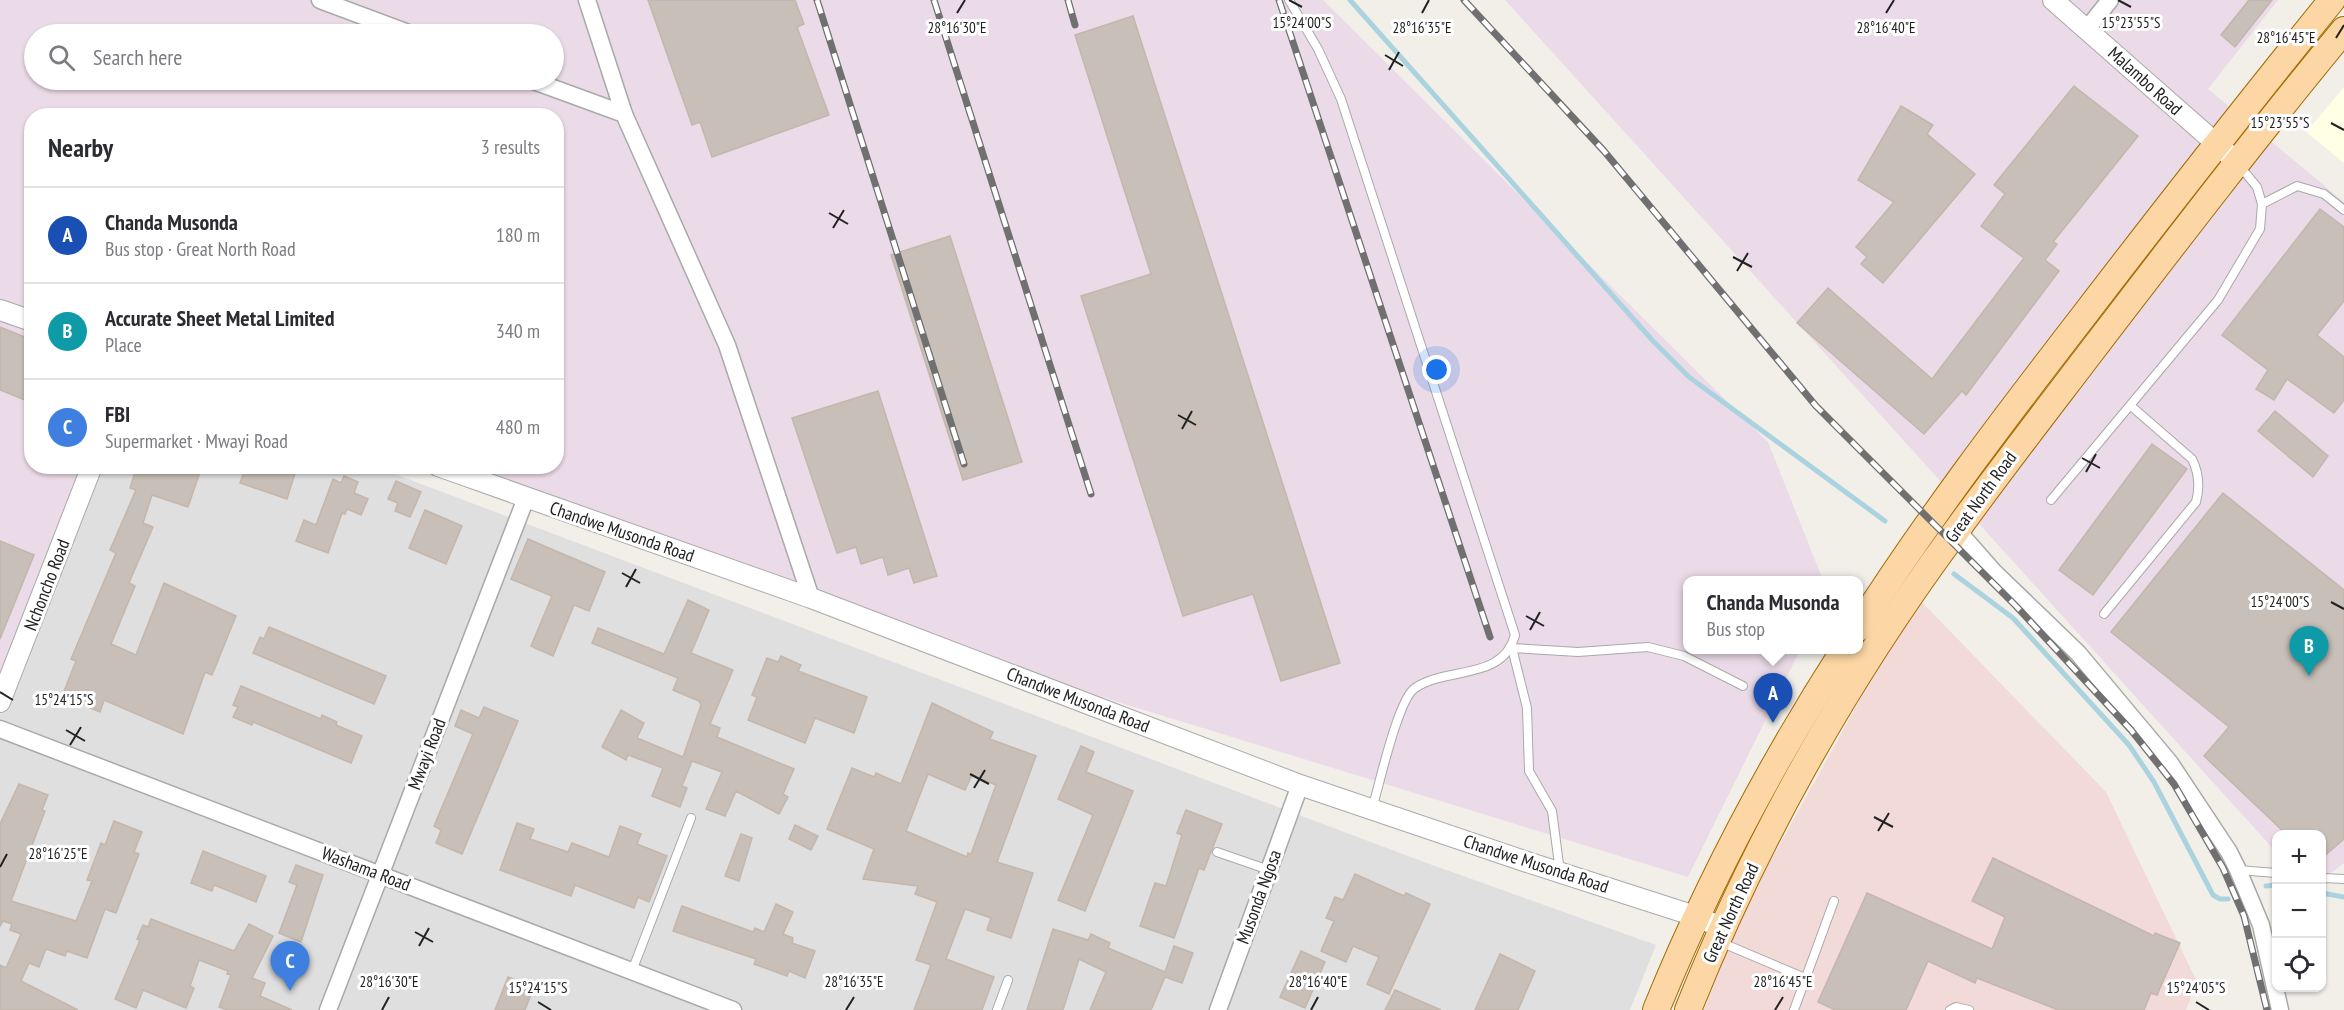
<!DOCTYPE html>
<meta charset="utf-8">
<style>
body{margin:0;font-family:"PT Sans Narrow",sans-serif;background:#f7f7f7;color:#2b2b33}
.controls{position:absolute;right:18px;bottom:18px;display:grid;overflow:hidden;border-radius:12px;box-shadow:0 2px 4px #0004}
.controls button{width:54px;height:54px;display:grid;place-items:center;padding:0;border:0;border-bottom:2px solid #e1e1e2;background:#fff;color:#2b2b33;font:30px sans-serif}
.you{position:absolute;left:1437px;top:370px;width:21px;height:21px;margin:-15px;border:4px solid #fff;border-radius:50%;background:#1a73e8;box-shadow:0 0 0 9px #1a73e833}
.badge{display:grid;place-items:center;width:39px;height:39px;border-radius:50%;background:#d40000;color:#fff;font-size:20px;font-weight:700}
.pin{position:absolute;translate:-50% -50px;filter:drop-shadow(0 2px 3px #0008)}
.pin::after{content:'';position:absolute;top:32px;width:21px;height:18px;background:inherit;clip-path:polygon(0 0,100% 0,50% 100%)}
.popup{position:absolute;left:1683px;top:576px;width:180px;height:78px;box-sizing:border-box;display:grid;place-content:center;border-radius:12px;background:#fff;filter:drop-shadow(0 2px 4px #0005);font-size:20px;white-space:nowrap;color:#7c7c81}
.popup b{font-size:22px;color:#2b2b33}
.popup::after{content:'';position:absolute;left:50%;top:100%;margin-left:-12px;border:12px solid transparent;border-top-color:#fff}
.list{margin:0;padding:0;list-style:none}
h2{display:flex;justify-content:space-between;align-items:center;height:78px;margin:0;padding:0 24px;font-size:26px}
h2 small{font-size:20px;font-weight:400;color:#7c7c81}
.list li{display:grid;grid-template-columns:39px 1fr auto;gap:18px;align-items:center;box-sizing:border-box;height:96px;padding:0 24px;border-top:2px solid #e1e1e2}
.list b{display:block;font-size:22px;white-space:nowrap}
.list p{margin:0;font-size:20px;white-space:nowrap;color:#7c7c81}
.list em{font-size:20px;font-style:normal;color:#7c7c81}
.icon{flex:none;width:33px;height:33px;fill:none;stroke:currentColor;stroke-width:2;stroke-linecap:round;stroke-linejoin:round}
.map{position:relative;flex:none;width:2344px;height:1010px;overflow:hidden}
.search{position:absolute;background:#fff;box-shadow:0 2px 4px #0004;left:24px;top:24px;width:540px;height:66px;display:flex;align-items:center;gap:15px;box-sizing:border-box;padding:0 21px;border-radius:33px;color:#7c7c81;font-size:22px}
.panel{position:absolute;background:#fff;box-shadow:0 2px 4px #0004;left:24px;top:108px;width:540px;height:366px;border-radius:24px}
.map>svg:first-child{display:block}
.residential{fill:#e0dfdf}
.commercial{fill:#f2dad9}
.industrial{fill:#ebdbe8;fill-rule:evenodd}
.education{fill:#ffffe5}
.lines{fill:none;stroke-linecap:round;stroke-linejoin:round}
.stream{stroke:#aad3df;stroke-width:5}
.building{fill:#c7bfb8;stroke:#c4b6ab;stroke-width:1.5;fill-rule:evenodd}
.service-casing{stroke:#a9a9a9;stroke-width:10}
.minor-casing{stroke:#a9a9a9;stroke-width:19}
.tertiary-casing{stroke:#a9a9a9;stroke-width:22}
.primary-casing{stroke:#a06b00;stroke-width:28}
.service{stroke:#fff;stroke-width:8}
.minor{stroke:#fff;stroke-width:16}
.tertiary{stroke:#fff;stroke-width:20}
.primary{stroke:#fcd6a4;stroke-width:26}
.rail-casing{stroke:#707070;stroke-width:7}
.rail{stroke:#fff;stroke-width:4.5;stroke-dasharray:14;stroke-linecap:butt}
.ticks{fill:none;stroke:#222;stroke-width:2}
.labels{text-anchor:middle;stroke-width:6;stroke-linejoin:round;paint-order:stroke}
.street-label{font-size:18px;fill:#222;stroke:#fff}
.ticks-label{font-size:15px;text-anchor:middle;fill:#222;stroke:#fff;stroke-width:6;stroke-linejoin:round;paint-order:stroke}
</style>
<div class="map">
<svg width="2344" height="1010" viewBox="0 0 2344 1010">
<rect width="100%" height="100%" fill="#f2efe9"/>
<path class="residential" d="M 102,466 L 376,467 L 1424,862 L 1656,945 L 1630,1010 L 0,1010 L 0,705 Z"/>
<path class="commercial" d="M 1917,597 L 2106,792 L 2197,982 L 2186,1010 L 1704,1010 L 1740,916 Z"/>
<g class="industrial">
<path d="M 0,0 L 1323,0 L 1768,442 L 1823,580 L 1688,580 L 1688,650 L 1800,650 L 1688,877 L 812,608 L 419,467 L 556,466 L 556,116 L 32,116 L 32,466 L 88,467 L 0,678 ZM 34,34 L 554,34 L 554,80 L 34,80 Z"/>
<path d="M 1505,0 L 2278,0 L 2208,89 L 2344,202 L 2344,863 L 2322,880 L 2322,834 L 2276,834 L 2276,852 Z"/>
</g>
<path class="education" d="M 2344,87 L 2344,163 L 2306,132 Z"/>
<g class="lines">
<g class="stream">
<path d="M 1350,0 L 1653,341 L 1689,377 L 1885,521"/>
<path d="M 1954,574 L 2013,618 L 2129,745 L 2154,782 L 2213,895 L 2220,899 L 2228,899"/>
<path d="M 2266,886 L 2276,885"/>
<path d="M 2322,893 L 2344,897"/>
</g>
</g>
<g class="building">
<path d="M 648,0 L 795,0 L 804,24 L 797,27 L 829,115 L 712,157 L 700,122 L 692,125 Z"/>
<path d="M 2249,0 L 2272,0 L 2235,47 L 2221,35 Z"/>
<path d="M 1133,16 L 1340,663 L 1281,681 L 1253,594 L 1183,616 L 1081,296 L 1151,274 L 1075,35 Z"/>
<path d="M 2074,86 L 2138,136 L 2053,242 L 2057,244 L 2045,260 L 2059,271 L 1966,395 L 1962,391 L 1924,434 L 1797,323 L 1828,288 L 1932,379 L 2024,258 L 1981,226 L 2005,194 L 1994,185 Z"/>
<path d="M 1901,106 L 1933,125 L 1927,134 L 1975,174 L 1883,283 L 1861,264 L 1867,257 L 1856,247 L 1894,202 L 1858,180 Z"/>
<path d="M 2320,209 L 2344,227 L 2344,301 L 2317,335 L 2344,357 L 2344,400 L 2334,413 L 2287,379 L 2274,400 L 2256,389 L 2268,370 L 2222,335 Z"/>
<path d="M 950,236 L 1022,462 L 963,480 L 891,255 Z"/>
<path d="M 0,327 L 32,340 L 32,403 L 0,390 Z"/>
<path d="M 878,391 L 937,576 L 914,583 L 909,568 L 888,575 L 883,557 L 861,564 L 856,547 L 837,553 L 792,418 Z"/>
<path d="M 2275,411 L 2328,456 L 2313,477 L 2258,431 Z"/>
<path d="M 2152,444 L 2187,469 L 2093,595 L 2059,570 Z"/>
<path d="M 137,466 L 202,466 L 188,507 L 152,495 L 143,523 L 153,527 L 129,583 L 135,586 L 111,644 L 136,655 L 164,583 L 236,616 L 212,675 L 205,672 L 183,734 L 104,700 L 100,712 L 62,696 L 76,661 L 71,659 L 116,553 L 110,550 L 136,490 L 130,488 Z"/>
<path d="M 246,466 L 287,466 L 296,470 L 287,499 L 240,483 Z"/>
<path d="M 344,476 L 358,482 L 354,493 L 368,499 L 361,515 L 347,509 L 345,514 L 342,513 L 328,553 L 296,541 L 304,520 L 316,525 L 333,479 L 341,483 Z"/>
<path d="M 396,481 L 421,492 L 410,517 L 395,511 L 398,503 L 388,499 Z"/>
<path d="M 2223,493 L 2344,590 L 2344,839 L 2322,858 L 2322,834 L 2286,834 L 2204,756 L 2229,727 L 2111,632 Z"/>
<path d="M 425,510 L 462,526 L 446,564 L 409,548 Z"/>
<path d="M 528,539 L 605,572 L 589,611 L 574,605 L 553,656 L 531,646 L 552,596 L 511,579 Z"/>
<path d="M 0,541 L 34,555 L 0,639 Z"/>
<path d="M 688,600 L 709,610 L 691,653 L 733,670 L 710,724 L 720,728 L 717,737 L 794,769 L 783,794 L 788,797 L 779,814 L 736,791 L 725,816 L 706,809 L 722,772 L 692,761 L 682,786 L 687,788 L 680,807 L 652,796 L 663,768 L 628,755 L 626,760 L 602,747 L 621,710 L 644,723 L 637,738 L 683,757 L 701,705 L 699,701 L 673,690 L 678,678 L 592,643 L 598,628 L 664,654 Z"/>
<path d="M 269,627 L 386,676 L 374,704 L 253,653 L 260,637 L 264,639 Z"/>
<path d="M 781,656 L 801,665 L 798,671 L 867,697 L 854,733 L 815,718 L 805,743 L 748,720 L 757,697 L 752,695 L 767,658 L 778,662 Z"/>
<path d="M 241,686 L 321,719 L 322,715 L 337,722 L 336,725 L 362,736 L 351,763 L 253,722 L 252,725 L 233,717 L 238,707 L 233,705 Z"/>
<path d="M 932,703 L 993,732 L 990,739 L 1036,756 L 997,862 L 1033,873 L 1011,938 L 987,930 L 991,918 L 965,909 L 946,959 L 994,977 L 982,1010 L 914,1010 L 931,965 L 916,960 L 937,902 L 915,894 L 918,886 L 863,879 L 874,849 L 827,829 L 852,768 L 874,777 L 876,773 L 901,784 ZM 928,774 L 965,790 L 972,775 L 996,785 L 971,854 L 968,853 L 967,857 L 906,831 Z"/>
<path d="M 484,707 L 518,721 L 462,854 L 436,843 L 441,830 L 434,826 L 473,734 L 455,726 L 461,710 L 479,718 Z"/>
<path d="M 1081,746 L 1094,752 L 1086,772 L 1133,791 L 1085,911 L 1058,900 L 1093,815 L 1058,799 Z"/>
<path d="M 19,784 L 48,795 L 42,810 L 45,811 L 11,901 L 76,921 L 92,881 L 87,880 L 101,843 L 105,845 L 114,821 L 142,832 L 134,852 L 139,854 L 116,913 L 105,909 L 87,958 L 67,951 L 65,956 L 46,949 L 39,967 L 29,963 L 21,981 L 78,1010 L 0,1010 L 0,965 L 6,968 L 21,934 L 10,930 L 12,924 L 3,921 L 0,926 L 0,824 Z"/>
<path d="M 1186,810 L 1222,824 L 1204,870 L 1199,868 L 1174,938 L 1140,926 L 1155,883 L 1166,886 L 1182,835 L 1177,833 Z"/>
<path d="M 517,823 L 534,829 L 530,839 L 568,852 L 572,843 L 609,857 L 620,826 L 641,834 L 637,844 L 667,856 L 649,902 L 638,897 L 634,908 L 575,885 L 571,896 L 500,870 Z"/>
<path d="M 795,825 L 818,836 L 811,850 L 789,839 Z"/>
<path d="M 741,834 L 752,838 L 739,881 L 725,876 Z"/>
<path d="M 203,851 L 266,876 L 256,902 L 214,885 L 212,891 L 191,883 Z"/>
<path d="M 1993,858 L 2154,936 L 2155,933 L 2180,943 L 2157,995 L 2151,993 L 2144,1010 L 2058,1010 L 1977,978 L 1975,983 L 1928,961 L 1906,1010 L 1835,1010 L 1818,1002 L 1867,893 L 1992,949 L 2005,917 L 1972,901 Z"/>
<path d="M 296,865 L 323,875 L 301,942 L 279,933 L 297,885 L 289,882 Z"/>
<path d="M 1355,874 L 1404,896 L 1406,893 L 1430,904 L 1389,994 L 1367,984 L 1379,957 L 1353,946 L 1346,962 L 1321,951 L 1334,921 L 1326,918 L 1335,897 L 1343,900 Z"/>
<path d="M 776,904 L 793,912 L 783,934 L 793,938 L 792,943 L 815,951 L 805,978 L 789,971 L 787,976 L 754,964 L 756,959 L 673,931 L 682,906 L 753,932 L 755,928 L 764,932 Z"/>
<path d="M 151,919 L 234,951 L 249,924 L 273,936 L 252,978 L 265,983 L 260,996 L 292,1010 L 227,1010 L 219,1007 L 231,975 L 227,974 L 228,971 L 199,960 L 190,986 L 194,988 L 186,1008 L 143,990 L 136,1008 L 115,999 L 140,940 L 137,939 L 143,925 L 148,927 Z"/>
<path d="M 1053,929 L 1088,940 L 1091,934 L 1110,943 L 1108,948 L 1165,972 L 1174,946 L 1193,953 L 1182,983 L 1165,977 L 1151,1010 L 1090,1010 L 1106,972 L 1079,959 L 1063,1010 L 1027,1010 Z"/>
<path d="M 1301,951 L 1325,962 L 1305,1008 L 1280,997 Z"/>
<path d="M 1500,954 L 1535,971 L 1518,1010 L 1475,1010 Z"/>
<path d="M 508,977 L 534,987 L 525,1010 L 495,1010 Z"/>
<path d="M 1395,990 L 1441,1010 L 1385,1010 Z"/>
</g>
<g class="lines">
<g class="service-casing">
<g id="service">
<path d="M 1289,0 L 1318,49 L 1341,99 L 1515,635 C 1503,681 1448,666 1415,688 C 1398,699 1379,786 1372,809"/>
<path d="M 2262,204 L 2297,186 L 2324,194 L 2344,210"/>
<path d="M 2051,500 L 2218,300 L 2260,229 L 2262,204 L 2257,187 L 2238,164"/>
<path d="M 2104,614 L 2196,502 C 2200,487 2199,473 2192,459 L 2131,406"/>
<path d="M 1217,852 L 1269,870"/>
<path d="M 2238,870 L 2276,873"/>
<path d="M 1560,872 L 1552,811 L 1529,771 L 1527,708 L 1512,648 L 1578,652 L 1648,647 L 1684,656 L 1743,686"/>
<path d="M 2322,878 L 2344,879"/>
<path d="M 1720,942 L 1805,978"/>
<path d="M 632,971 L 691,818"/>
<path d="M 997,1010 L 1008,980"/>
<path d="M 1794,1010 L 1834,901"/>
<path d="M 1950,1010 L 1956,1007 L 1969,1010"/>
</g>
</g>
<g class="minor-casing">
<g id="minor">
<path d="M 320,0 L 411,34"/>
<path d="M 587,0 L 624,114"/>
<path d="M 2087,29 L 2110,0"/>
<path d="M 531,80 L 624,114 L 727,345 L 811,598"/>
<path d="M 1957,530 L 1994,572 L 2078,653 L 2170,763 L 2229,852 L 2238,870 L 2261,925 L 2280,1010"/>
<path d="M 0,729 L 733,1010"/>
<path d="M 328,1010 L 526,498"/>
<path d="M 1218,1010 L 1300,785"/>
</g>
</g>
<g class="tertiary-casing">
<g id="tertiary">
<path d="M 2053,0 L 2236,161"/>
<path d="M 0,310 L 32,321"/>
<path d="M 438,466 L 811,598 L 1300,785 L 1527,862 L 1695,916 L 1721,927"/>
<path d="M 0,702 L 92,466"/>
</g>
</g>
<g class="primary-casing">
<g id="primary">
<path d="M 1858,628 C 1927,520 2004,419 2082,318 C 2164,211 2247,105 2332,0"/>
<path d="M 1656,1010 C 1707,884 1771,764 1844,650"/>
<path d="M 1688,1010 C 1754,844 1845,682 1951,538 C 1997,474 2046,411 2094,348 C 2176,241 2258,134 2344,30"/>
</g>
</g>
<use href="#service" class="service"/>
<use href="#minor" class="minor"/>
<use href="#tertiary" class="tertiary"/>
<use href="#primary" class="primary"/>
<g class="rail-casing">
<g id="rail">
<path d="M 817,0 L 964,464"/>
<path d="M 934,0 L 1091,494"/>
<path d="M 1068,0 L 1075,25"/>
<path d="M 1279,0 L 1490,637"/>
<path d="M 1464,0 L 1604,151 L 1816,406 L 2016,606 L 2131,730 L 2174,784 L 2223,868 L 2244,916 L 2267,1010"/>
</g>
</g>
<use href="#rail" class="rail"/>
</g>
<path class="ticks" d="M 1289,0 L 1302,7M 2118,0 L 2131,7M 957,13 L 965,0M 1422,13 L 1429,0M 1886,13 L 1894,0M 2336,38 L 2344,25M 1385,55 L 1403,66M 1389,70 L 1399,52M 2331,123 L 2344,130M 829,213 L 848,224M 833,228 L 844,210M 1733,257 L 1752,267M 1737,271 L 1748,253M 1178,415 L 1196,425M 1182,429 L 1192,411M 2082,458 L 2100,468M 2086,472 L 2096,454M 622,573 L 640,583M 626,587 L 636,569M 2331,602 L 2344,609M 1526,616 L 1544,626M 1530,630 L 1540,612M 0,692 L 13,700M 66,730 L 85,741M 70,745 L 81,727M 970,774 L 989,784M 974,788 L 985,770M 1874,817 L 1893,827M 1878,831 L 1889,813M 0,867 L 7,854M 415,932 L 433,942M 419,946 L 429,928M 538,1002 L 551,1010M 2196,1002 L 2209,1010M 382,1010 L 389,997M 846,1010 L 854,997M 1311,1010 L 1318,997M 1775,1010 L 1783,997"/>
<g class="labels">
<g class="street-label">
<text transform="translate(2145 81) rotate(42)" y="6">Malambo Road</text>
<text transform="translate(1981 497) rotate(-54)" y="6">Great North Road</text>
<text transform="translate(622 532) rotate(19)" y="6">Chandwe Musonda Road</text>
<text transform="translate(47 585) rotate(-69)" y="6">Nchoncho Road</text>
<text transform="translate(1078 700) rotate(21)" y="6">Chandwe Musonda Road</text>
<text transform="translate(427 754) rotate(-69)" y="6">Mwayi Road</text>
<text transform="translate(1536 864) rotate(18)" y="6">Chandwe Musonda Road</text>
<text transform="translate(366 869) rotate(21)" y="6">Washama Road</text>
<text transform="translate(1259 897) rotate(-70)" y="6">Musonda Ngosa</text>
<text transform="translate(1731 913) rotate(-65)" y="6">Great North Road</text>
</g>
</g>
<g class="ticks-label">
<text x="1302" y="28">15°24'00"S</text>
<text x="2131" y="28">15°23'55"S</text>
<text x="1886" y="33">28°16'40"E</text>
<text x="957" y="33">28°16'30"E</text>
<text x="1422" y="33">28°16'35"E</text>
<text x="2286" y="43">28°16'45"E</text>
<text x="2280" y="128">15°23'55"S</text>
<text x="2280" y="607">15°24'00"S</text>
<text x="64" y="705">15°24'15"S</text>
<text x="58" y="859">28°16'25"E</text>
<text x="389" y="987">28°16'30"E</text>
<text x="854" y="987">28°16'35"E</text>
<text x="1318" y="987">28°16'40"E</text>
<text x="1783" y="987">28°16'45"E</text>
<text x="538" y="993">15°24'15"S</text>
<text x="2196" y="993">15°24'05"S</text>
</g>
</svg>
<div class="controls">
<button>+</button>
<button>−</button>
<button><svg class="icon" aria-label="locate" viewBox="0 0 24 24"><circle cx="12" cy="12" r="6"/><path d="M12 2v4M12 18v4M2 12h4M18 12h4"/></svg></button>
</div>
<div class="you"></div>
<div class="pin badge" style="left:1773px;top:723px;background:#1a4fb4">A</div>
<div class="popup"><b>Chanda Musonda</b>Bus stop</div>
<div class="pin badge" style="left:2309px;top:676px;background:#0f9aa8">B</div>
<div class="pin badge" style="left:290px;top:991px;background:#3f7fe0">C</div>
<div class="search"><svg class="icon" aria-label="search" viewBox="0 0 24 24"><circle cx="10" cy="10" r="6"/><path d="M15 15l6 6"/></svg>Search here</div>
<section class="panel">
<h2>Nearby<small>3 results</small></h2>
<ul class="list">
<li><span class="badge" style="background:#1a4fb4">A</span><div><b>Chanda Musonda</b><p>Bus stop · Great North Road</p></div><em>180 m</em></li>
<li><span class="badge" style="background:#0f9aa8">B</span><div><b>Accurate Sheet Metal Limited</b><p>Place</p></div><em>340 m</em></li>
<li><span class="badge" style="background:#3f7fe0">C</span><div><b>FBI</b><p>Supermarket · Mwayi Road</p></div><em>480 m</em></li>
</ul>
</section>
</div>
